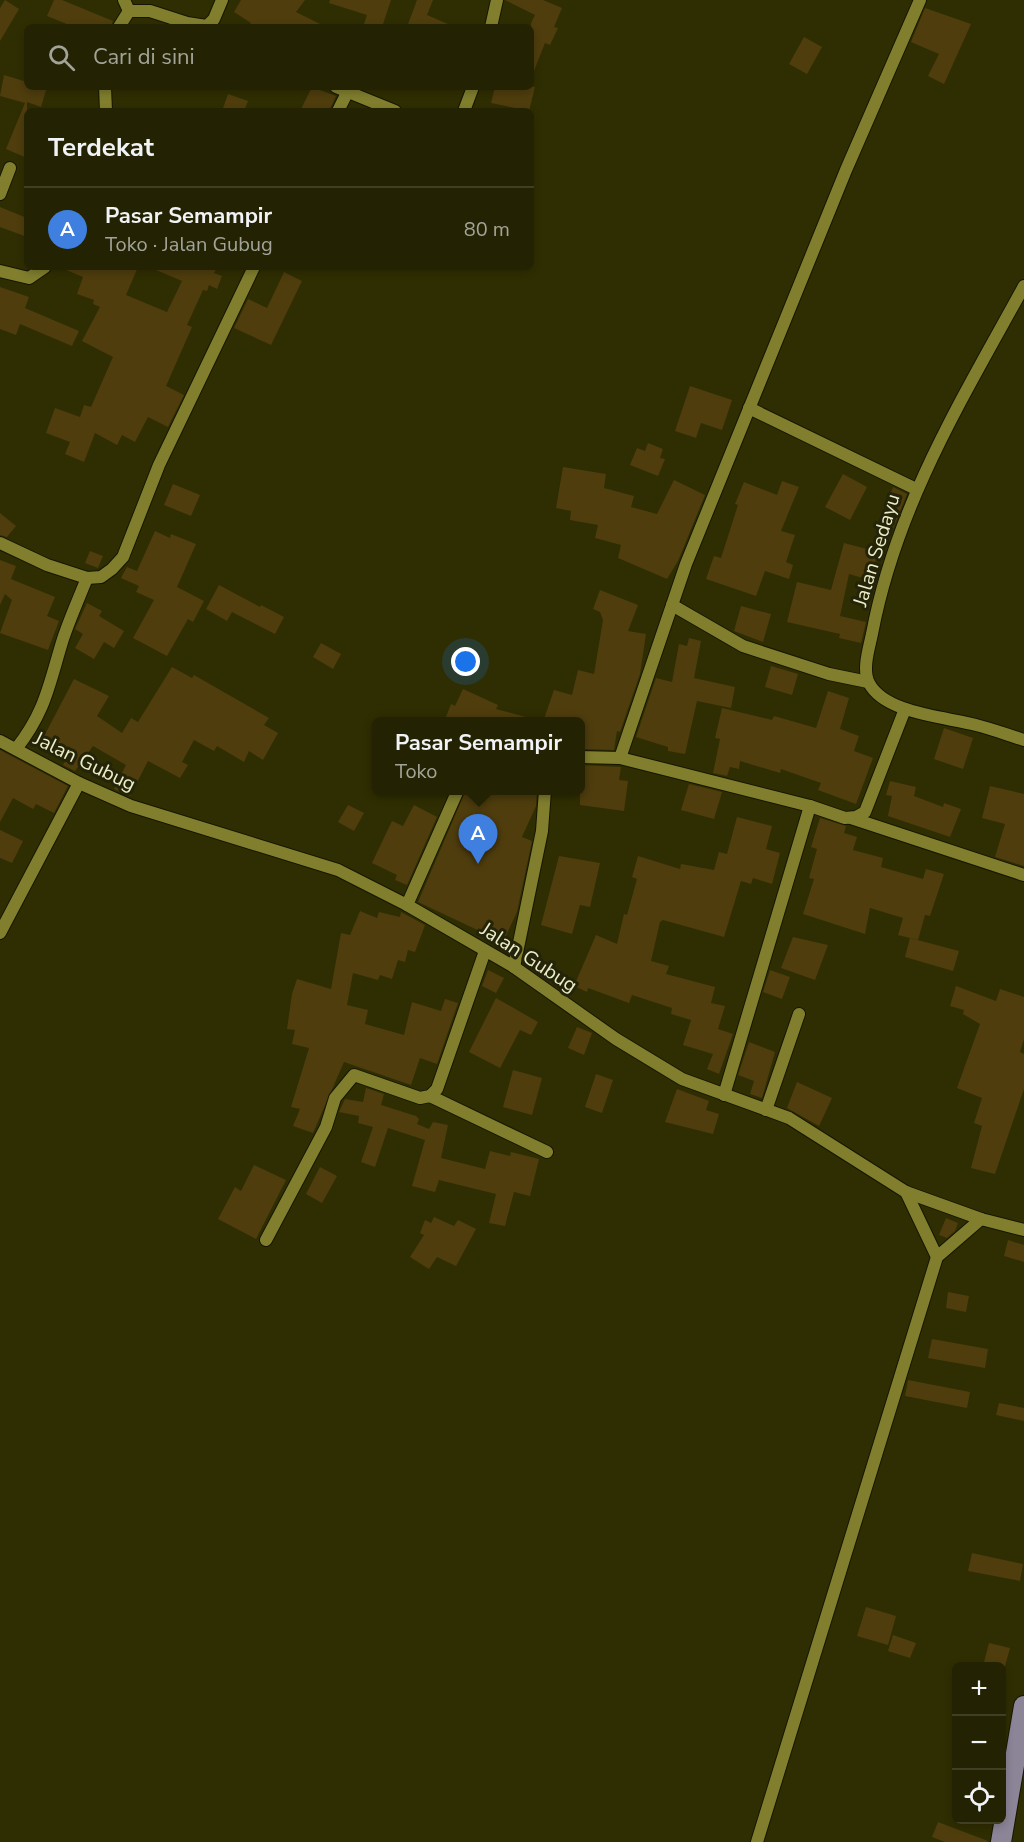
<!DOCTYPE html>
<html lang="id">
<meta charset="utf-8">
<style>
body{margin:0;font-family:"Nunito Sans",sans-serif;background:#2f2f11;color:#f1f3f6}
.controls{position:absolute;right:18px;bottom:18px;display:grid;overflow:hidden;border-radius:9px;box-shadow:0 3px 9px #0003}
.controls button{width:54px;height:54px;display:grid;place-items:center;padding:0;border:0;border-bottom:2px solid #403f24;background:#232202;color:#f1f3f6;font:30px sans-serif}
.you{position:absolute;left:466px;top:662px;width:21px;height:21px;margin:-15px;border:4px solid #fff;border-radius:50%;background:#1a73e8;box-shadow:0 0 0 9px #1a73e833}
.badge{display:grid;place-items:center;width:39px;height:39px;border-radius:50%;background:#b4acf9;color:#fff;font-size:20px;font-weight:700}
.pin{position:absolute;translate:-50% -50px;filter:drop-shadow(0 2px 3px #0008)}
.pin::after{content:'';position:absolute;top:32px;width:21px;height:18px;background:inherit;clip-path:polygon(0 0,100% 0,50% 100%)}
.popup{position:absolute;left:372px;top:717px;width:213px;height:78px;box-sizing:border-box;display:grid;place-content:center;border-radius:9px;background:#232202;filter:drop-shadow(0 2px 4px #0005);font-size:20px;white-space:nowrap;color:#a3a499}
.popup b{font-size:22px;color:#f1f3f6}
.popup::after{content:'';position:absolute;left:50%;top:100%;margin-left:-12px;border:12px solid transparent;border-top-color:#232202}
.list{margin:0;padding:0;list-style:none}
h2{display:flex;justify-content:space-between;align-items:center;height:78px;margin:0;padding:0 24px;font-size:26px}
h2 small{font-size:20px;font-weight:400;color:#a3a499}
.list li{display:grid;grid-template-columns:39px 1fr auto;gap:18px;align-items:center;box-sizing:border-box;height:84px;padding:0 24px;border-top:2px solid #403f24}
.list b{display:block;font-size:22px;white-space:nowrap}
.list p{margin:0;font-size:20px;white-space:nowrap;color:#a3a499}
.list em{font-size:20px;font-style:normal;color:#a3a499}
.icon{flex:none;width:33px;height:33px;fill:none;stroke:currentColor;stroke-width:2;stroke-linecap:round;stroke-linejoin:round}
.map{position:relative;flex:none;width:1024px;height:1842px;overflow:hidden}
.search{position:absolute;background:#232202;box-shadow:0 3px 9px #0003;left:24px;top:24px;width:510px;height:66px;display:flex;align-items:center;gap:15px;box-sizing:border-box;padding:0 21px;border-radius:9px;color:#a3a499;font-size:22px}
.panel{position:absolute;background:#232202;box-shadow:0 3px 9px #0003;left:24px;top:108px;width:510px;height:162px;border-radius:9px}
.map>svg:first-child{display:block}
.building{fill:#4f3d0d}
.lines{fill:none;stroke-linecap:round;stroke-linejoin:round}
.minor-casing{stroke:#161600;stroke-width:14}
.primary-casing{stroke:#161600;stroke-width:22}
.minor{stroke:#817f2e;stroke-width:12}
.primary{stroke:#8c8598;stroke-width:20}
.labels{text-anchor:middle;stroke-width:6;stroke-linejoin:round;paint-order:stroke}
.street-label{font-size:20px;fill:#edeec7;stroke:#24240a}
</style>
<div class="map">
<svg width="1024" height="1842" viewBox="0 0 1024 1842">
<rect width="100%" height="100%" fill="#2f2e02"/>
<g class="building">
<path d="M 5,0 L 19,9 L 0,41 L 0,8 Z"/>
<path d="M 54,0 L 62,0 L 113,21 L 111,27 L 74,27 L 47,16 Z"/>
<path d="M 241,0 L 305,0 L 296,12 L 326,27 L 248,27 L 251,23 L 234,12 Z"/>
<path d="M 330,0 L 391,0 L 382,27 L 363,27 L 367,15 L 329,3 Z"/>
<path d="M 417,0 L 433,0 L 427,15 L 455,27 L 407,27 Z"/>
<path d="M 505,0 L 543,0 L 562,8 L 554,27 L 558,28 L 550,45 L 545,43 L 532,76 L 531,23 L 535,15 Z"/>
<path d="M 925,8 L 971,24 L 944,84 L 928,76 L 939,54 L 911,42 Z"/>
<path d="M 804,37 L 822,47 L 807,74 L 789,64 Z"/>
<path d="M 4,75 L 27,82 L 27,87 L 47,87 L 41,107 L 27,102 L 27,158 L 6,149 L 25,103 L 0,96 Z"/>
<path d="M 312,87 L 336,96 L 329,111 L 300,111 Z"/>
<path d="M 495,87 L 535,87 L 529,111 L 491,103 Z"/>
<path d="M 228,94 L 248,101 L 244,111 L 222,111 Z"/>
<path d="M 0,207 L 27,218 L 27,237 L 0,227 Z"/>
<path d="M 59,267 L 138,267 L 126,295 L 167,312 L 182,281 L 149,267 L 217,267 L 214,273 L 222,276 L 217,289 L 209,285 L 207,291 L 203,290 L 187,325 L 192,327 L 166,386 L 184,395 L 168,427 L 148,417 L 135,442 L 122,435 L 117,445 L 95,433 L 84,462 L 65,454 L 70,442 L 46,433 L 55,408 L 80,417 L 84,405 L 91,407 L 113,357 L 82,341 L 100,307 L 93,304 L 94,300 L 77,294 L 83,277 Z"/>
<path d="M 284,272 L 302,281 L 271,345 L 234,328 L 248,299 L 267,308 Z"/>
<path d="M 0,287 L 29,297 L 25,308 L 79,331 L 72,346 L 20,324 L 16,335 L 0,329 Z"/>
<path d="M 690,386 L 732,400 L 722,430 L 701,423 L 696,438 L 675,431 Z"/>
<path d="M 648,443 L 663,449 L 660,458 L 665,459 L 658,476 L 630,465 L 637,448 L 645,451 Z"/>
<path d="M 563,467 L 606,474 L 604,488 L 634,496 L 631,507 L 657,514 L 674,480 L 705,495 L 678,561 L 667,579 L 618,558 L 621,545 L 595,538 L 598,525 L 570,520 L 571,511 L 556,508 Z"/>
<path d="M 843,474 L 867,487 L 850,520 L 825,507 Z"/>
<path d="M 782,481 L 799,487 L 781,531 L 795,535 L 786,562 L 793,565 L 789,579 L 765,571 L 756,596 L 706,579 L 714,556 L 721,558 L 738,505 L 735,504 L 744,482 L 777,495 Z"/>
<path d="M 173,484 L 200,495 L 191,516 L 164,505 Z"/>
<path d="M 893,487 L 907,494 L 893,529 L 880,524 Z"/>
<path d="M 0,513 L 16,526 L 7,537 L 0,535 Z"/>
<path d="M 155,531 L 170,538 L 171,534 L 196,544 L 177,587 L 204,601 L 193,622 L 188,619 L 167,656 L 133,638 L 154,600 L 136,592 L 139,586 L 121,578 L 127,567 L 137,571 Z"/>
<path d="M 844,543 L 878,552 L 870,580 L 849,574 L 840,616 L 866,622 L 861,643 L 839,638 L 840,634 L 787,622 L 797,582 L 831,590 Z"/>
<path d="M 90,551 L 103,556 L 98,568 L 85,563 Z"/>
<path d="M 0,560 L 16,566 L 11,579 L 55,597 L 47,616 L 59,621 L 48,650 L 0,633 L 12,600 L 5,594 L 0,605 Z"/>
<path d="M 219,585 L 260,607 L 261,605 L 284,617 L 275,634 L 232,612 L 227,621 L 206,609 Z"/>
<path d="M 600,590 L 638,605 L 628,631 L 646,634 L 640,674 L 620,732 L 617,731 L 614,750 L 580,749 L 580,722 L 543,722 L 554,690 L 572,695 L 578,670 L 594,674 L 603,620 L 600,612 L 593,609 Z"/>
<path d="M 87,603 L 102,611 L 99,616 L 124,631 L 114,648 L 104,642 L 94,659 L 75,648 L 83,634 L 75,629 Z"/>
<path d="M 741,606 L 771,614 L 763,642 L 734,631 Z"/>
<path d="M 689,638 L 701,641 L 694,678 L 735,687 L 731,708 L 697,701 L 685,754 L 668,751 L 668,747 L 636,737 L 656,678 L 672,682 L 679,644 L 687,646 Z"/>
<path d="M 321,643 L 341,654 L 333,669 L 313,657 Z"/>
<path d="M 771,666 L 798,674 L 792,695 L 765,687 Z"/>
<path d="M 172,667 L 192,678 L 194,675 L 269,718 L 264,725 L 278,733 L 263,760 L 249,751 L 244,762 L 217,746 L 214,751 L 194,740 L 182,762 L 188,765 L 180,778 L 148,761 L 130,796 L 114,789 L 126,765 L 93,746 L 75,771 L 63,765 L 68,755 L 42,740 L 74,679 L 109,696 L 97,716 L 122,733 L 131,718 L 138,722 Z"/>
<path d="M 463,689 L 498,705 L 496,709 L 526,717 L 525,722 L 444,722 L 451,704 L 455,706 Z"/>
<path d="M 828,691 L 849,698 L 840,729 L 859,736 L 854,751 L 873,758 L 856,804 L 818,790 L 821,783 L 781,769 L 780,773 L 740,761 L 739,769 L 730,767 L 727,776 L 713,773 L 720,739 L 715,738 L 722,708 L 772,720 L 774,716 L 816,728 Z"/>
<path d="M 944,728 L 973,738 L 963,769 L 934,759 Z"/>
<path d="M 0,750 L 68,786 L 54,813 L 36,804 L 33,809 L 13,798 L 0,822 Z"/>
<path d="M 580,765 L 621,767 L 619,780 L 628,781 L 624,811 L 580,805 Z"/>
<path d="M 890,781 L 916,787 L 914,796 L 943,807 L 944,803 L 961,809 L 950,837 L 888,816 L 892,796 L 886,795 Z"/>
<path d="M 689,784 L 722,792 L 714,819 L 681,810 Z"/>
<path d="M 990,786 L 1024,794 L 1024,866 L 995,857 L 1005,824 L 982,818 Z"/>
<path d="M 466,790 L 537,790 L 536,806 L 522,837 L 532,841 L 517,912 L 503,942 L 418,902 Z"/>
<path d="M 348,805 L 364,813 L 354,831 L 338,822 Z"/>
<path d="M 414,805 L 437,817 L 407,885 L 395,880 L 397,875 L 372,863 L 392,821 L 403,826 Z"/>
<path d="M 737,817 L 772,826 L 766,849 L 780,853 L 772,884 L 753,878 L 751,884 L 741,881 L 724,937 L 663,920 L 660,922 L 651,961 L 669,966 L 666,974 L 715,987 L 711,1003 L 725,1006 L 718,1029 L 733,1034 L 719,1074 L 707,1069 L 713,1054 L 683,1045 L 691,1020 L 671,1014 L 672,1008 L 632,995 L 629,1003 L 588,988 L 587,992 L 574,986 L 596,935 L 617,944 L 624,914 L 627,915 L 637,879 L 632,877 L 638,856 L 680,869 L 681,864 L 714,870 L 719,852 L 727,854 Z"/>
<path d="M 820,818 L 846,826 L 844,833 L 857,837 L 853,850 L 883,858 L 881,867 L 923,879 L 926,869 L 944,874 L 930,916 L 925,915 L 918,940 L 898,935 L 903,918 L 870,908 L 865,934 L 803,914 L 814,879 L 809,878 L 817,849 L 811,847 Z"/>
<path d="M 0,830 L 23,841 L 12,863 L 0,858 Z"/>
<path d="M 559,856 L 600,863 L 590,907 L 580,905 L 572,934 L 541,925 Z"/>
<path d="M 360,911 L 377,918 L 379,912 L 400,917 L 401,912 L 425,925 L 415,952 L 408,950 L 405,962 L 398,960 L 392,979 L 380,975 L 378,980 L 353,973 L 347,1005 L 368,1010 L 365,1024 L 404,1035 L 412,1002 L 441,1011 L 445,999 L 458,1003 L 437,1064 L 420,1058 L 411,1085 L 344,1062 L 313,1133 L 293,1126 L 300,1109 L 291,1107 L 309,1048 L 292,1044 L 295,1030 L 287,1029 L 292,994 L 297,979 L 331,989 L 341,933 L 350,935 Z"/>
<path d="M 793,937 L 828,945 L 815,980 L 781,968 Z"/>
<path d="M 910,938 L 959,951 L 953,971 L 905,957 Z"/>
<path d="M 488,970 L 504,978 L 496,993 L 482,986 Z"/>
<path d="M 770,970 L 790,977 L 782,999 L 763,992 Z"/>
<path d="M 956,986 L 996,1001 L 1000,989 L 1024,997 L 1024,1039 L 1020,1052 L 1024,1054 L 1024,1089 L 995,1174 L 971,1168 L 982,1126 L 974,1123 L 982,1098 L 957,1088 L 980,1024 L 963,1014 L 964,1010 L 950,1006 Z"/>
<path d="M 496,998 L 538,1022 L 531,1035 L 520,1030 L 500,1068 L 469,1052 Z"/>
<path d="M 577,1027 L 592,1033 L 584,1055 L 568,1048 Z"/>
<path d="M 749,1042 L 775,1052 L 762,1098 L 750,1094 L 754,1081 L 738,1075 Z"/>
<path d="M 513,1070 L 542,1078 L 532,1115 L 503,1107 Z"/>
<path d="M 596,1074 L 613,1080 L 602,1113 L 585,1107 Z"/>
<path d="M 797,1082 L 832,1098 L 819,1126 L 787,1108 Z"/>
<path d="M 366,1088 L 384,1094 L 381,1105 L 416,1116 L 419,1119 L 417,1124 L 429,1129 L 433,1122 L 448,1125 L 441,1158 L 485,1169 L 490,1151 L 510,1156 L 511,1152 L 539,1159 L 530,1196 L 514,1192 L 505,1226 L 489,1223 L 496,1194 L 439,1180 L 435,1192 L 412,1186 L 425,1140 L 388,1128 L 375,1167 L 361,1162 L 373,1127 L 358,1123 L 359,1116 L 339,1112 L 345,1099 L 363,1102 Z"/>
<path d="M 677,1089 L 709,1101 L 706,1110 L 719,1114 L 713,1134 L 665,1122 Z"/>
<path d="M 254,1165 L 286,1180 L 256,1239 L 218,1219 L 235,1187 L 241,1191 Z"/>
<path d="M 320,1167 L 337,1176 L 322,1203 L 306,1194 Z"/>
<path d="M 434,1217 L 454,1226 L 458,1220 L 476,1229 L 456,1266 L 437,1257 L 429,1269 L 410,1257 L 424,1235 L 420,1233 L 425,1220 L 431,1223 Z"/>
<path d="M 946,1218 L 958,1223 L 955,1231 L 947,1238 L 939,1235 Z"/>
<path d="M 1008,1240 L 1024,1245 L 1024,1262 L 1004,1256 Z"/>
<path d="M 948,1292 L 969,1296 L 966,1312 L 946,1308 Z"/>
<path d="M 932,1339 L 988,1349 L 985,1368 L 928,1358 Z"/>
<path d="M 908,1380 L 970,1392 L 967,1408 L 905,1396 Z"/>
<path d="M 999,1403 L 1024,1408 L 1024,1421 L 996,1415 Z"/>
<path d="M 972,1553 L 1023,1564 L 1020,1581 L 968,1571 Z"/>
<path d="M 866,1607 L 896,1616 L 888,1645 L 857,1636 Z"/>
<path d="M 893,1635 L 916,1643 L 910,1658 L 888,1651 Z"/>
<path d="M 989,1643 L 1010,1648 L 1005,1666 L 983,1666 Z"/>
<path d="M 938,1822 L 988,1841 L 987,1842 L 945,1842 L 932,1837 Z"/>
</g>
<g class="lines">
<g class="minor-casing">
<g id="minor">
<path d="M 124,0 L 129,11"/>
<path d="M 208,25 L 214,19 L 222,0"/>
<path d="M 119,27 L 129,11 L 150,11 L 187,23 L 213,27"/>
<path d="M 491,27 L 497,0"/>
<path d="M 105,87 L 106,111"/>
<path d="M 336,87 L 395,111"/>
<path d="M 338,111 L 347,93"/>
<path d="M 464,111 L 473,87"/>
<path d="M 0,194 L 10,168"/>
<path d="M 0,271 L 29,278 L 45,267"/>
<path d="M 1024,286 C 962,399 896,506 872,634 C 869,648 862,670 869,683 C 885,714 947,717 976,725 C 992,729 1008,735 1024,740"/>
<path d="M 749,408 L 916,489"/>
<path d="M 0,543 L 47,565 L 87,578 L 101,577 L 112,569 L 123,557 L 159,465 L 254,267"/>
<path d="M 672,605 L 743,646 L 829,674 L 868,682"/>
<path d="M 0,741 L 79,783 L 131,806 L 338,870 L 407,905 L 514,967 L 616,1039 L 682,1079 L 789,1118 L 906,1192 L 981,1219 L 1024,1230"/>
<path d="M 16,749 C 46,711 49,684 63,639 C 70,618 79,598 87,578"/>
<path d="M 580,757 L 620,758 L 810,806 L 845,818 L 856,817 L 865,812 L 905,709"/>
<path d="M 620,758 L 686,564 L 846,170 L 920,0"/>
<path d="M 851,818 L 1024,875"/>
<path d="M 407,905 L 458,790"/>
<path d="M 0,933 L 79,783"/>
<path d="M 514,967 L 542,831 L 545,790"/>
<path d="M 724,1095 L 810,806"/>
<path d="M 430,1096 L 547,1152"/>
<path d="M 766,1110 L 799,1014"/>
<path d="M 906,1192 L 937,1257"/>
<path d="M 266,1240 L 326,1127 L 335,1098 L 354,1075 L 420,1098 L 430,1096 L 437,1089 L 485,951"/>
<path d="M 757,1842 L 937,1257 L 981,1219"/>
</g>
</g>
<g class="primary-casing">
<path id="primary" d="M 1001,1842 L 1024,1706"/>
</g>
<use href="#minor" class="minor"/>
<use href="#primary" class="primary"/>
</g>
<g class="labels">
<g class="street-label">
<text transform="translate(876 550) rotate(-73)" y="7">Jalan Sedayu</text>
<text transform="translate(85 761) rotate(26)" y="7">Jalan Gubug</text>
<text transform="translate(529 957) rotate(33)" y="7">Jalan Gubug</text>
</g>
</g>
</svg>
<div class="controls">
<button>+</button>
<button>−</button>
<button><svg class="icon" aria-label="locate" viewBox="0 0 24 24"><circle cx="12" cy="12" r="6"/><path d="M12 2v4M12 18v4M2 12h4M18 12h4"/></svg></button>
</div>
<div class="you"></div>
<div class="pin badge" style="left:478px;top:864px;background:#3f7fe0">A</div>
<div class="popup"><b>Pasar Semampir</b>Toko</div>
<div class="search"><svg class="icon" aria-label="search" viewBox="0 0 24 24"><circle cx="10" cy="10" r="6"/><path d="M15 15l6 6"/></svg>Cari di sini</div>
<section class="panel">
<h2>Terdekat<small></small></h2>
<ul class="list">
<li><span class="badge" style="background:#3f7fe0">A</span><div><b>Pasar Semampir</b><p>Toko · Jalan Gubug</p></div><em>80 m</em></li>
</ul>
</section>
</div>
